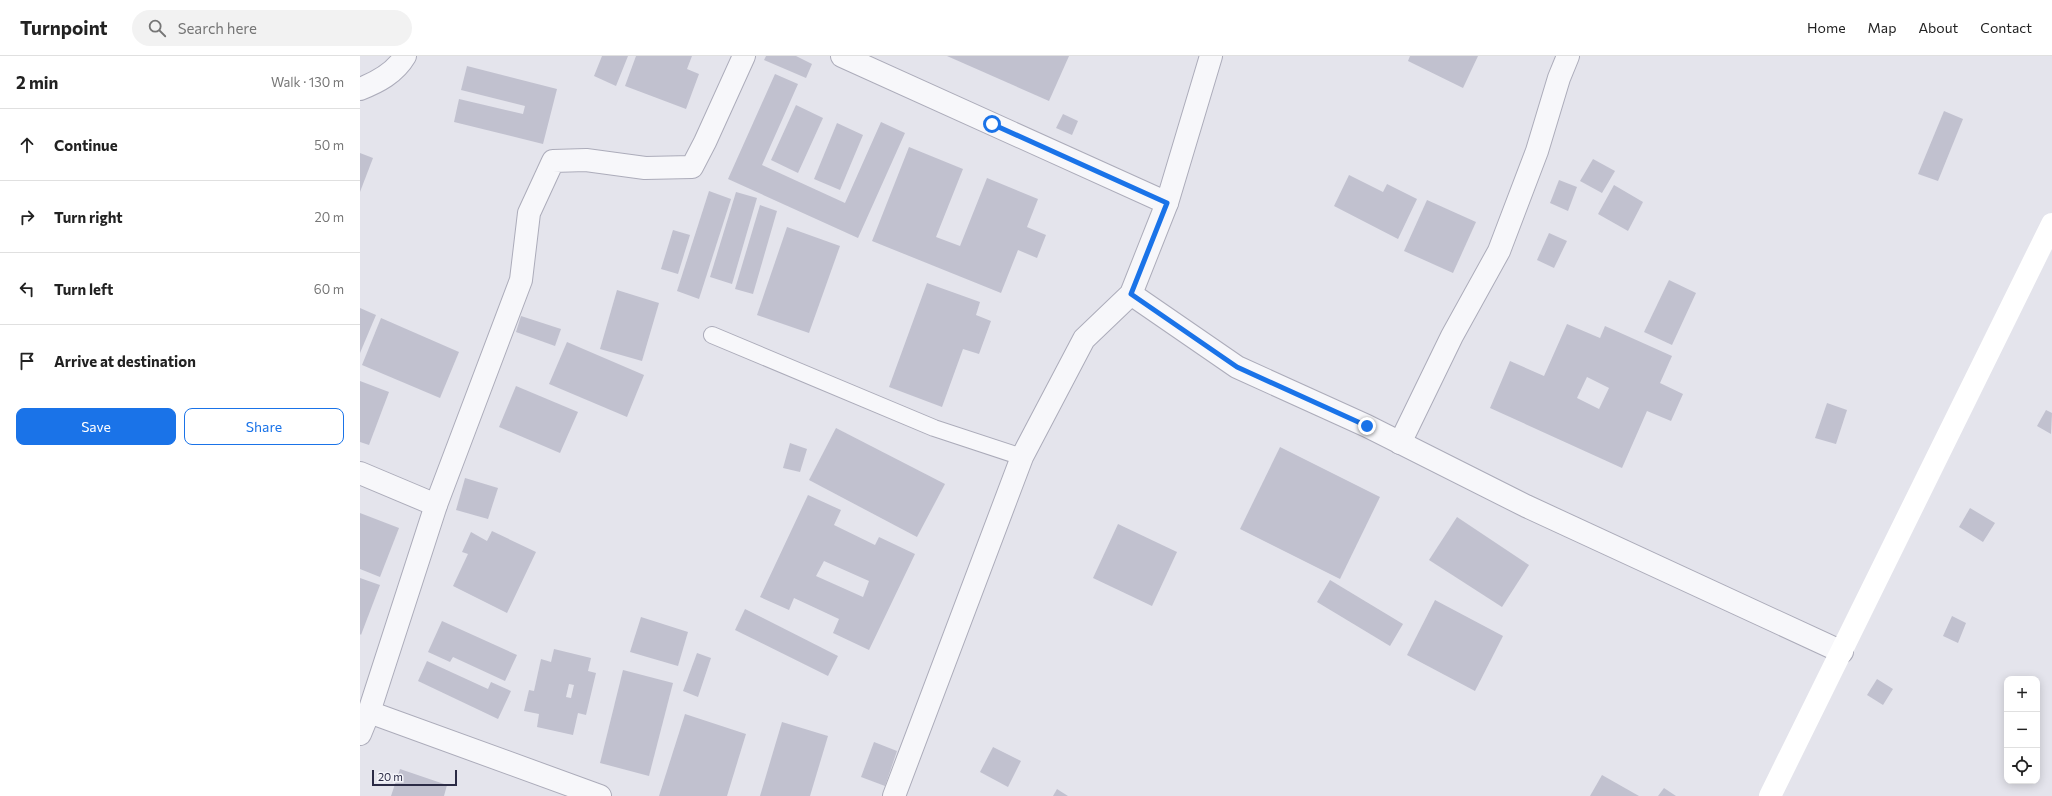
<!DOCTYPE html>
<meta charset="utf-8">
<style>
body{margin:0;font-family:Commissioner,sans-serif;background:#f2f2f2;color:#222}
.controls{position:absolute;right:12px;bottom:12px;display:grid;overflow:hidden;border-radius:8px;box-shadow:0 2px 10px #0003}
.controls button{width:36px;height:36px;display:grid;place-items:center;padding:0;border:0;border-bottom:1px solid #e0e0e0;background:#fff;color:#222;font:20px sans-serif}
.scale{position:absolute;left:12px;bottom:10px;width:85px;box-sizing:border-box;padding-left:4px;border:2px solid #2b2b45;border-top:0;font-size:11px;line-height:14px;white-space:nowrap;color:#2b2b45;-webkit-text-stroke:3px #f4f4f9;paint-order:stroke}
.stop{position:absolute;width:12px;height:12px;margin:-9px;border:3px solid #1a73e8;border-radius:50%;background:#fff}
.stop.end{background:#1a73e8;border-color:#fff;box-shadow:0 1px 4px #0008}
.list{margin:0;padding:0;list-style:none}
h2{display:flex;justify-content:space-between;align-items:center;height:52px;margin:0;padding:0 16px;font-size:17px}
h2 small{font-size:13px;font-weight:400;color:#767676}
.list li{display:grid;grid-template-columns:26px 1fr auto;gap:12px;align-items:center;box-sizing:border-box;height:72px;padding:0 16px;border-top:1px solid #e0e0e0}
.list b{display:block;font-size:15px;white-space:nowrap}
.list em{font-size:13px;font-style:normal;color:#767676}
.actions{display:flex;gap:8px;padding:12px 16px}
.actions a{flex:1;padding:9px 0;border:1px solid #1a73e8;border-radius:8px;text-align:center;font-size:14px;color:#1a73e8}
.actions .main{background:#1a73e8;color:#fff}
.icon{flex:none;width:22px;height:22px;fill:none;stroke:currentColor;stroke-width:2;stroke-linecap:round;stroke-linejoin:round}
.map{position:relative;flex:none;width:1692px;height:740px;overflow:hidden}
header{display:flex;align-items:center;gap:24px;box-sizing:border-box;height:56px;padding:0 20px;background:#fff;border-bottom:1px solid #e0e0e0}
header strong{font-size:19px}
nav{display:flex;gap:22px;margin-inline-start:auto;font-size:14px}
.search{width:280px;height:36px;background:#f2f2f2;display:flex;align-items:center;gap:10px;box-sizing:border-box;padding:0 14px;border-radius:22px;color:#767676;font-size:15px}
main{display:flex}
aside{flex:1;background:#fff}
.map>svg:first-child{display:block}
.building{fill:#c1c1cf;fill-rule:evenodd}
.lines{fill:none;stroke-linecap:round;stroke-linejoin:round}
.lane-casing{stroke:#acacba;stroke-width:18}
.street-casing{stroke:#acacba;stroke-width:24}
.lane{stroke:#f7f7fa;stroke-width:16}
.street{stroke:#f7f7fa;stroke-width:22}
.secondary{stroke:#fff;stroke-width:22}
.route{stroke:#1a73e8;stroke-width:5}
</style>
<header>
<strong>Turnpoint</strong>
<div class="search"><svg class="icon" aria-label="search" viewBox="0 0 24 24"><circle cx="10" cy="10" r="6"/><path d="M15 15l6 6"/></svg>Search here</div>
<nav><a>Home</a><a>Map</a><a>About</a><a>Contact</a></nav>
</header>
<main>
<aside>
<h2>2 min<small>Walk · 130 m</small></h2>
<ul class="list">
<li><svg class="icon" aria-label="ahead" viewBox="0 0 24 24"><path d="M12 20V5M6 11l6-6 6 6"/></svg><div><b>Continue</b></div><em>50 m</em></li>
<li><svg class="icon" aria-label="right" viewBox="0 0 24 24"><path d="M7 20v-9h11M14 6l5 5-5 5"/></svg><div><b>Turn right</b></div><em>20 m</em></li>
<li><svg class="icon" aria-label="left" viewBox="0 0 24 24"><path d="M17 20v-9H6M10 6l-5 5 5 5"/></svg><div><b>Turn left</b></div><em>60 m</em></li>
<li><svg class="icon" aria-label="arrive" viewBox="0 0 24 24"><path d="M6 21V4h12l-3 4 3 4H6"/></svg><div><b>Arrive at destination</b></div></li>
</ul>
<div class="actions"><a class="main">Save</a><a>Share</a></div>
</aside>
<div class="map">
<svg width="1692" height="740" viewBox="0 0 1692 740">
<rect width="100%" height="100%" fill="#e4e4ec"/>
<g class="building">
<path d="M 242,0 L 268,0 L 256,30 L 234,20 Z"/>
<path d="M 276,0 L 332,0 L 327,13 L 339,18 L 326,53 L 265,30 Z"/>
<path d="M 406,0 L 436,0 L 452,8 L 446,22 L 404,4 Z"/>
<path d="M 587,0 L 709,0 L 689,45 Z"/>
<path d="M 1050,0 L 1118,0 L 1103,32 L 1048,5 Z"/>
<path d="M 107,10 L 197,33 L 183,88 L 94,66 L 99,43 L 163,58 L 165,50 L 101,34 Z"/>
<path d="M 415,18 L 438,28 L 402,109 L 485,147 L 521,66 L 545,77 L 498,182 L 368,123 Z"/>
<path d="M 436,49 L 463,62 L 438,117 L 411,104 Z"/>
<path d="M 1584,55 L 1603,63 L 1578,125 L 1558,118 Z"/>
<path d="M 703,58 L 718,65 L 712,79 L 696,72 Z"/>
<path d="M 477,67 L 503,79 L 480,134 L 454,123 Z"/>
<path d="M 549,91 L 603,113 L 576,181 L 600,190 L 627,122 L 678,143 L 667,171 L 686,179 L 677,202 L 658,194 L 641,237 L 512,185 Z"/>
<path d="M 0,97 L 13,102 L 0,136 Z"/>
<path d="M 1233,103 L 1255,115 L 1242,137 L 1220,125 Z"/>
<path d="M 989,119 L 1023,136 L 1027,128 L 1057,143 L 1038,183 L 974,150 Z"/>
<path d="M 1199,124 L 1217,131 L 1208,155 L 1190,147 Z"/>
<path d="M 1254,129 L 1283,146 L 1268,175 L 1238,158 Z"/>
<path d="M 349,135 L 371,143 L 339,243 L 317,235 Z"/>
<path d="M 376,136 L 397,142 L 372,228 L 350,221 Z"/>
<path d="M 1067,144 L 1116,166 L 1093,217 L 1044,195 Z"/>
<path d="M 400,149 L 417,155 L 393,238 L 375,233 Z"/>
<path d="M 427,171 L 480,190 L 449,277 L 397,259 Z"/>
<path d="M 313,174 L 330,179 L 318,218 L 301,213 Z"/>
<path d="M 1189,177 L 1207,185 L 1194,212 L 1177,204 Z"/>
<path d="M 1309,224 L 1336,237 L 1312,289 L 1284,276 Z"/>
<path d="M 567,227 L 620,246 L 616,259 L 631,265 L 619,298 L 603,293 L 582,351 L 529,331 Z"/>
<path d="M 257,234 L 299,247 L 282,305 L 240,293 Z"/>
<path d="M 0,252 L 16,259 L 0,297 Z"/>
<path d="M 161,260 L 201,273 L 195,290 L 156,276 Z"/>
<path d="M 21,262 L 99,296 L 80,342 L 2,309 Z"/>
<path d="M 1207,268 L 1240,282 L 1245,270 L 1312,300 L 1300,327 L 1323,338 L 1311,365 L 1287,355 L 1262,412 L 1130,352 L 1150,305 L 1184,320 ZM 1227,321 L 1249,332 L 1239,353 L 1217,342 Z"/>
<path d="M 207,286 L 284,319 L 267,361 L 189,328 Z"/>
<path d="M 0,325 L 29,336 L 9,389 L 0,386 Z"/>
<path d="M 156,330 L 218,356 L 200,397 L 139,371 Z"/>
<path d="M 1467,347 L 1487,354 L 1476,388 L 1455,382 Z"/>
<path d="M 1686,354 L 1692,357 L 1691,378 L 1677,370 Z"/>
<path d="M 476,372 L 585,428 L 557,481 L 449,424 Z"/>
<path d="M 430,387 L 447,393 L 440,416 L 423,412 Z"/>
<path d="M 920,391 L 1020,441 L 980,523 L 880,473 Z"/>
<path d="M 105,422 L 138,432 L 128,463 L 96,454 Z"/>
<path d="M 448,439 L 481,454 L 474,469 L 515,489 L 519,481 L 555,498 L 509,594 L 473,577 L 479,563 L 434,542 L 429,554 L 400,541 ZM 464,505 L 509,525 L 503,541 L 456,520 Z"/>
<path d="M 1610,452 L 1635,467 L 1623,486 L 1599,471 Z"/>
<path d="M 0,457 L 39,472 L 20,521 L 0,513 Z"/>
<path d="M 1097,461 L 1169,509 L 1142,551 L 1069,504 Z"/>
<path d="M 758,468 L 817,496 L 792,550 L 733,522 Z"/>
<path d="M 132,475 L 176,496 L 147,557 L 93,530 L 108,498 L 102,496 L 111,476 L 127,485 Z"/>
<path d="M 0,522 L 20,529 L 1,579 L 0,578 Z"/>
<path d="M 970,524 L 1043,568 L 1030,590 L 957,546 Z"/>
<path d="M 1075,544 L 1143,580 L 1115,635 L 1047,599 Z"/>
<path d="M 385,553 L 478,600 L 468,620 L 375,574 Z"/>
<path d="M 1592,560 L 1606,567 L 1598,587 L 1583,580 Z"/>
<path d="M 281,561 L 328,576 L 318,610 L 270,596 Z"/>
<path d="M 82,565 L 157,599 L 145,625 L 93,601 L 90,606 L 68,596 Z"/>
<path d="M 194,593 L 231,602 L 228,615 L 236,617 L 226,659 L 218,657 L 213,679 L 177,671 L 179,658 L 164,655 L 169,634 L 174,635 L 181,603 L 191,606 ZM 209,628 L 214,629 L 211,642 L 206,641 Z"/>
<path d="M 337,597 L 351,602 L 338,641 L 323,635 Z"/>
<path d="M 67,605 L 128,633 L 131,626 L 151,635 L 138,663 L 58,625 Z"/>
<path d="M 263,614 L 313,627 L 289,720 L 240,707 Z"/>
<path d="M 1517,623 L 1533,633 L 1523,649 L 1507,639 Z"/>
<path d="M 325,658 L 386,678 L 367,740 L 299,740 Z"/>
<path d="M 422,666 L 468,680 L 450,740 L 400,740 Z"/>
<path d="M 514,686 L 537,695 L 525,730 L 501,721 Z"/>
<path d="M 633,691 L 661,705 L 648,731 L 620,716 Z"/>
<path d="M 40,713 L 87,729 L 84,740 L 31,740 Z"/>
<path d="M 1242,719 L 1279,740 L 1230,740 Z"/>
<path d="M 1304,732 L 1316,740 L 1298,740 Z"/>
<path d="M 697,733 L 708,740 L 693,740 Z"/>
</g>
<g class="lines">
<g class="lane-casing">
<path id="lane" d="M 352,279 L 574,372 L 662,401"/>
</g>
<g class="street-casing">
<g id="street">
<path d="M 482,0 L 807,147"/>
<path d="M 0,33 C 18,26 35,17 45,0"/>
<path d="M 771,238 L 877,311 L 1007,370 L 1166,450 L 1482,596"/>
<path d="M 1040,387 L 1092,280 L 1139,195 L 1177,95 L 1199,22 L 1208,0"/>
<path d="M 0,417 L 76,449"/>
<path d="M 9,656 L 240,740"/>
<path d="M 0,678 L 9,656 L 76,449 L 161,224 L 169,157 L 193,105 L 226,104 L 285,112 L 332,111 L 345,86 L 384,0"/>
<path d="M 534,740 L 662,401 L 724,283 L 771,238 L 807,147 L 851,0"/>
</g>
</g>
<use href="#lane" class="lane"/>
<use href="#street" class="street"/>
<path class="secondary" d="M 1410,740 L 1692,168"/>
</g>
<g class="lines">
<path class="route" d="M 632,68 L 807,147 L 771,238 L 877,311 L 1007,370"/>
</g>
</svg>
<div class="controls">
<button>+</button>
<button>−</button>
<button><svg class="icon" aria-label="locate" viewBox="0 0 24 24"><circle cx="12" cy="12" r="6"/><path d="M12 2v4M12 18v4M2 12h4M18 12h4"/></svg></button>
</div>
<div class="scale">20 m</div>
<div class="stop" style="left:632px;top:68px"></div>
<div class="stop end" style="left:1007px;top:370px"></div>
</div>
</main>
